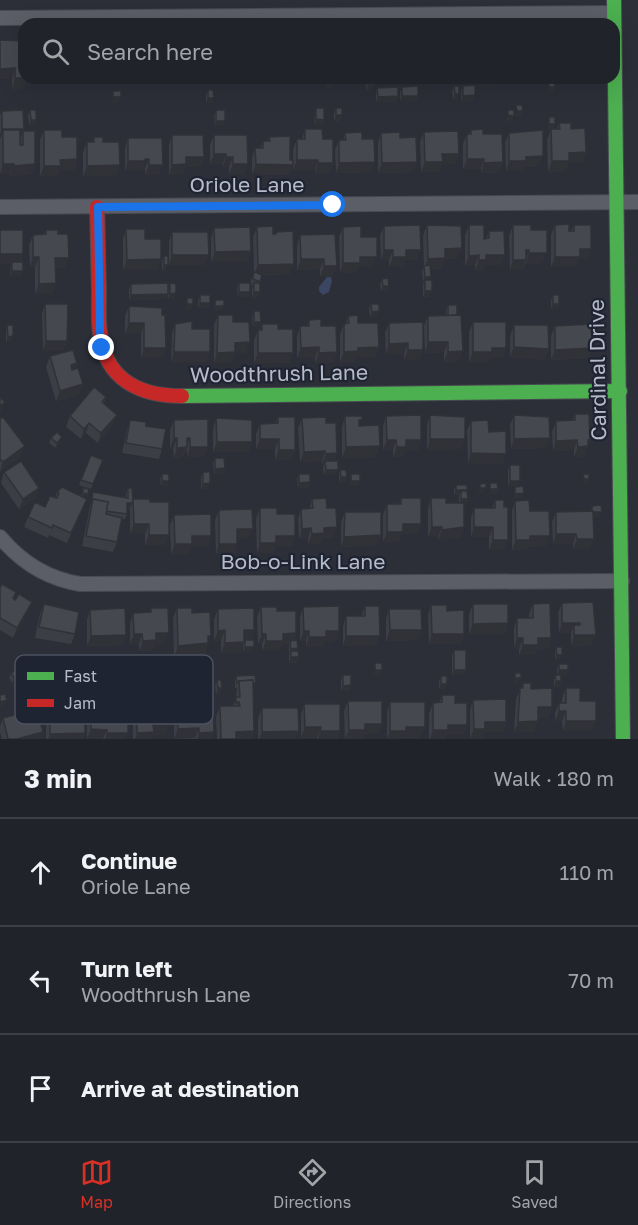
<!DOCTYPE html>
<meta charset="utf-8">
<style>
body{margin:0;font-family:"Golos Text",sans-serif;background:#2d2f36;color:#f1f3f6}
.stop{position:absolute;width:18px;height:18px;margin:-14px;border:4px solid #1a73e8;border-radius:50%;background:#fff}
.stop.end{background:#1a73e8;border-color:#fff;box-shadow:0 2px 6px #0008}
.list{margin:0;padding:0;list-style:none}
h2{display:flex;justify-content:space-between;align-items:center;height:78px;margin:0;padding:0 24px;font-size:26px}
h2 small{font-size:20px;font-weight:400;color:#a2a4a8}
.list li{display:grid;grid-template-columns:39px 1fr auto;gap:18px;align-items:center;box-sizing:border-box;height:108px;padding:0 24px;border-top:2px solid #3e4047}
.list b{display:block;font-size:22px;white-space:nowrap}
.list p{margin:0;font-size:20px;white-space:nowrap;color:#a2a4a8}
.list em{font-size:20px;font-style:normal;color:#a2a4a8}
.icon{flex:none;width:33px;height:33px;fill:none;stroke:currentColor;stroke-width:2;stroke-linecap:round;stroke-linejoin:round}
.map{position:relative;flex:none;width:638px;height:739px;overflow:hidden}
.search{position:absolute;background:#21232a;box-shadow:0 6px 24px #0002;left:18px;right:18px;top:18px;height:66px;display:flex;align-items:center;gap:15px;box-sizing:border-box;padding:0 21px;border-radius:18px;color:#a2a4a8;font-size:22px}
.sheet{height:402px;background:#21232a}
nav{display:flex;justify-content:space-around;align-items:center;box-sizing:border-box;height:84px;border-top:2px solid #3e4047;background:#21232a;font-size:16px;color:#a2a4a8}
nav a{display:grid;justify-items:center;gap:3px}
nav .on{color:#d93025}
.map>svg:first-child{display:block}
.water{fill:#3b4662}
.lines{fill:none;stroke-linecap:round;stroke-linejoin:round}
.street-casing{stroke:#484a51;stroke-width:16}
.fast-casing{stroke:#484a51;stroke-width:16}
.jam-casing{stroke:#484a51;stroke-width:16}
.street{stroke:#5b5e67;stroke-width:14}
.fast{stroke:#4caf50;stroke-width:14}
.jam{stroke:#c62828;stroke-width:14}
.wall{fill:#3c3e45}
.shaded-wall{fill:#313238}
.building{fill:#464850;stroke:#313238;stroke-width:1.5}
.route{stroke:#1a73e8;stroke-width:8}
.labels{text-anchor:middle;stroke-width:4.5;stroke-linejoin:round;paint-order:stroke}
.street-label{font-size:21px;fill:#b6bbc9;stroke:#1f2433}
.key{fill:#1f2433;stroke:#4c5160;stroke-width:1.5}
.key-label{font-size:16px;fill:#b6bbc9}
</style>
<div class="map">
<svg width="638" height="739" viewBox="0 0 638 739">
<rect width="100%" height="100%" fill="#2c2f38"/>
<path class="water" d="M 327,277 L 331,277 L 332,281 L 329,292 L 323,295 L 319,291 L 319,287 Z"/>
<g class="lines">
<g class="street-casing">
<g id="street">
<path d="M 0,18 L 614,13"/>
<path d="M 0,207 L 638,202"/>
<path d="M 0,537 C 21,562 48,579 80,584 L 622,581"/>
</g>
</g>
<g class="fast-casing">
<g id="fast">
<path d="M 614,0 L 623,739"/>
<path d="M 182,396 L 620,391"/>
</g>
</g>
<g class="jam-casing">
<path id="jam" d="M 97,207 C 98,235 98,263 99,291 C 99,305 98,319 100,333 C 105,379 139,396 182,396"/>
</g>
<use href="#street" class="street"/>
<use href="#fast" class="fast"/>
<use href="#jam" class="jam"/>
</g>
<g class="wall">
<path d="M 0,40 L 31,79 L 27,80 L 24,88 L 12,89 L 12,78 L 0,79 Z"/>
<path d="M 368,78 L 372,90 L 366,91 L 366,83 Z"/>
<path d="M 454,86 L 457,99 L 453,100 L 452,91 Z"/>
<path d="M 463,86 L 475,95 L 473,100 L 461,101 L 461,91 Z"/>
<path d="M 402,87 L 418,96 L 416,101 L 400,101 L 400,92 Z"/>
<path d="M 377,88 L 398,96 L 396,102 L 376,102 L 376,93 Z"/>
<path d="M 208,90 L 212,103 L 206,103 L 206,95 Z"/>
<path d="M 316,108 L 324,120 L 322,125 L 314,125 L 315,113 Z"/>
<path d="M 336,108 L 342,115 L 341,120 L 334,121 L 334,113 Z"/>
<path d="M 30,110 L 35,125 L 29,125 L 28,115 Z"/>
<path d="M 216,110 L 223,126 L 215,126 L 214,116 Z"/>
<path d="M 2,111 L 24,129 L 22,134 L 20,134 L 20,140 L 23,131 L 35,164 L 32,174 L 10,176 L 10,174 L 0,174 L 0,139 L 2,134 L 0,134 L 0,115 Z"/>
<path d="M 559,123 L 571,129 L 586,152 L 582,163 L 568,163 L 565,171 L 548,172 L 547,140 L 551,129 L 557,129 Z"/>
<path d="M 305,129 L 323,139 L 333,163 L 329,174 L 315,174 L 315,170 L 293,170 L 293,149 L 297,139 L 302,139 Z"/>
<path d="M 44,130 L 62,137 L 77,159 L 74,170 L 59,170 L 57,176 L 40,176 L 40,140 Z"/>
<path d="M 471,130 L 483,134 L 503,162 L 500,172 L 481,173 L 481,169 L 463,169 L 463,144 L 467,134 L 469,134 Z"/>
<path d="M 424,132 L 459,154 L 455,164 L 442,164 L 439,172 L 421,172 L 420,142 Z"/>
<path d="M 345,133 L 362,139 L 371,172 L 336,173 L 335,150 L 339,140 L 343,140 Z"/>
<path d="M 381,133 L 400,138 L 413,172 L 378,173 L 378,143 Z"/>
<path d="M 509,133 L 539,166 L 524,167 L 522,171 L 506,171 L 505,143 Z"/>
<path d="M 172,135 L 204,157 L 200,167 L 185,167 L 182,175 L 169,175 L 169,145 Z"/>
<path d="M 214,135 L 248,164 L 244,174 L 229,174 L 229,167 L 223,167 L 223,164 L 210,164 L 210,145 Z"/>
<path d="M 94,137 L 103,142 L 120,165 L 116,176 L 83,176 L 83,152 L 87,142 L 92,142 Z"/>
<path d="M 269,137 L 290,160 L 293,165 L 289,175 L 252,174 L 252,158 L 255,148 L 260,148 L 263,141 L 268,141 Z"/>
<path d="M 128,138 L 162,138 L 159,175 L 145,175 L 145,169 L 142,169 L 141,171 L 125,171 L 125,148 Z"/>
<path d="M 427,225 L 458,258 L 445,259 L 441,268 L 430,269 L 430,296 L 423,297 L 423,285 L 424,282 L 423,282 L 422,271 L 424,267 L 423,236 Z"/>
<path d="M 469,225 L 484,239 L 486,239 L 489,231 L 505,255 L 501,265 L 484,265 L 482,270 L 475,271 L 475,266 L 465,266 L 465,236 Z"/>
<path d="M 513,225 L 531,230 L 543,263 L 526,264 L 526,262 L 523,270 L 510,270 L 509,236 Z"/>
<path d="M 555,225 L 569,231 L 571,231 L 574,225 L 591,249 L 587,259 L 579,259 L 576,267 L 551,267 L 551,235 Z"/>
<path d="M 384,226 L 417,260 L 405,260 L 402,267 L 389,267 L 389,260 L 381,260 L 380,236 Z"/>
<path d="M 257,227 L 273,234 L 275,234 L 276,232 L 290,274 L 262,275 L 259,283 L 260,292 L 258,297 L 252,298 L 252,289 L 253,285 L 251,284 L 251,280 L 254,274 L 253,237 Z"/>
<path d="M 343,227 L 373,267 L 358,267 L 356,273 L 340,273 L 339,237 Z"/>
<path d="M 214,228 L 251,251 L 247,262 L 211,262 L 211,238 Z"/>
<path d="M 126,229 L 145,239 L 161,259 L 157,270 L 123,270 L 123,239 Z"/>
<path d="M 0,230 L 23,254 L 20,262 L 23,271 L 21,276 L 10,276 L 11,264 L 0,264 Z"/>
<path d="M 46,230 L 58,234 L 65,268 L 56,268 L 56,283 L 52,294 L 35,294 L 35,267 L 30,267 L 29,245 L 33,235 L 44,234 Z"/>
<path d="M 172,232 L 205,265 L 169,265 L 169,242 Z"/>
<path d="M 335,234 L 333,276 L 320,276 L 320,269 L 297,270 L 297,245 L 300,235 Z"/>
<path d="M 164,256 L 166,270 L 162,271 L 162,261 Z"/>
<path d="M 382,279 L 387,291 L 381,291 L 380,284 Z"/>
<path d="M 170,283 L 175,299 L 168,299 L 168,294 L 167,299 L 129,300 L 129,289 L 131,284 L 168,288 Z"/>
<path d="M 239,283 L 250,292 L 249,297 L 238,297 L 237,288 Z"/>
<path d="M 200,295 L 210,303 L 208,308 L 198,308 L 198,300 Z"/>
<path d="M 553,295 L 559,304 L 558,309 L 551,309 L 551,300 Z"/>
<path d="M 45,304 L 67,341 L 63,351 L 43,351 L 42,314 Z"/>
<path d="M 371,304 L 377,316 L 370,317 L 369,309 Z"/>
<path d="M 448,305 L 459,361 L 444,362 L 444,352 L 425,353 L 424,326 L 428,316 L 446,316 L 446,310 Z"/>
<path d="M 129,306 L 162,315 L 166,348 L 162,358 L 141,358 L 141,334 L 125,334 L 125,316 Z"/>
<path d="M 254,311 L 259,327 L 253,327 L 252,317 Z"/>
<path d="M 218,315 L 233,322 L 246,353 L 235,353 L 231,363 L 214,363 L 214,325 Z"/>
<path d="M 348,316 L 358,323 L 379,347 L 375,358 L 356,358 L 355,361 L 340,362 L 340,334 L 344,324 L 346,323 Z"/>
<path d="M 309,320 L 321,326 L 329,326 L 330,324 L 337,352 L 333,362 L 315,363 L 315,358 L 297,358 L 297,336 L 300,326 L 307,326 Z"/>
<path d="M 473,322 L 506,348 L 502,358 L 490,358 L 489,362 L 469,362 L 469,332 Z"/>
<path d="M 389,323 L 423,350 L 419,360 L 404,360 L 404,354 L 386,354 L 385,333 Z"/>
<path d="M 175,324 L 192,329 L 206,362 L 171,362 L 172,334 Z"/>
<path d="M 262,324 L 278,329 L 290,363 L 254,363 L 254,340 L 258,330 L 260,330 Z"/>
<path d="M 7,325 L 12,342 L 6,342 L 6,330 Z"/>
<path d="M 514,325 L 545,360 L 510,357 L 510,336 Z"/>
<path d="M 555,326 L 592,348 L 588,358 L 551,360 L 551,336 Z"/>
<path d="M 50,356 L 77,363 L 75,369 L 79,395 L 56,401 L 46,367 Z"/>
<path d="M 106,397 L 104,403 L 117,415 L 113,425 L 98,443 L 86,433 L 81,439 L 66,427 L 70,416 Z"/>
<path d="M 575,414 L 590,440 L 585,456 L 574,457 L 574,450 L 553,451 L 552,432 L 556,421 L 572,421 Z"/>
<path d="M 430,415 L 465,439 L 461,449 L 427,450 L 427,425 Z"/>
<path d="M 514,415 L 546,448 L 511,449 L 510,425 Z"/>
<path d="M 345,416 L 360,426 L 376,457 L 342,458 L 342,427 Z"/>
<path d="M 386,416 L 421,440 L 418,450 L 405,450 L 402,457 L 393,457 L 393,450 L 383,450 L 383,426 Z"/>
<path d="M 278,417 L 295,450 L 291,460 L 275,460 L 275,449 L 256,449 L 256,434 L 260,424 L 276,423 Z"/>
<path d="M 216,418 L 252,442 L 248,452 L 213,452 L 213,428 Z"/>
<path d="M 302,418 L 326,423 L 337,453 L 334,461 L 336,475 L 324,475 L 323,467 L 324,464 L 322,464 L 322,461 L 300,462 L 298,428 Z"/>
<path d="M 0,419 L 21,456 L 0,472 Z"/>
<path d="M 130,420 L 146,426 L 162,449 L 159,459 L 122,453 L 127,430 Z"/>
<path d="M 174,420 L 208,447 L 204,457 L 187,457 L 187,448 L 183,457 L 174,458 L 173,449 L 170,448 L 170,430 Z"/>
<path d="M 471,421 L 489,432 L 503,464 L 468,463 L 467,431 Z"/>
<path d="M 62,437 L 60,442 L 55,448 L 49,443 L 51,438 Z"/>
<path d="M 91,455 L 103,460 L 91,489 L 79,485 Z"/>
<path d="M 215,458 L 223,474 L 214,474 L 213,463 Z"/>
<path d="M 510,465 L 518,486 L 508,486 L 508,470 Z"/>
<path d="M 340,470 L 347,477 L 345,482 L 339,482 L 339,475 Z"/>
<path d="M 4,472 L 36,498 L 19,509 L 1,483 Z"/>
<path d="M 203,472 L 208,489 L 201,489 L 201,477 Z"/>
<path d="M 162,474 L 167,486 L 161,486 L 160,479 Z"/>
<path d="M 299,474 L 310,482 L 308,488 L 298,488 L 297,479 Z"/>
<path d="M 456,485 L 467,490 L 466,505 L 464,505 L 464,527 L 461,537 L 438,540 L 438,537 L 428,537 L 428,509 L 431,498 L 446,503 L 459,503 L 459,495 L 454,495 L 454,490 Z"/>
<path d="M 83,488 L 88,494 L 83,509 L 67,543 L 49,535 L 48,538 L 24,527 L 28,517 L 45,507 L 55,498 L 57,492 L 81,496 Z"/>
<path d="M 128,488 L 133,501 L 150,502 L 169,535 L 165,545 L 145,545 L 145,534 L 130,534 L 130,508 L 127,509 L 127,514 L 125,519 L 122,519 L 117,542 L 113,552 L 82,546 L 92,497 L 93,492 L 126,498 L 126,493 Z"/>
<path d="M 401,498 L 421,524 L 417,534 L 402,534 L 399,542 L 383,542 L 383,515 L 387,504 L 399,504 Z"/>
<path d="M 312,499 L 327,508 L 334,537 L 322,538 L 320,544 L 308,544 L 308,538 L 299,539 L 298,519 L 301,509 L 309,509 Z"/>
<path d="M 495,500 L 504,550 L 489,550 L 489,537 L 471,537 L 471,518 L 474,508 L 492,508 Z"/>
<path d="M 515,501 L 530,511 L 546,546 L 528,547 L 527,550 L 512,550 L 512,511 Z"/>
<path d="M 592,506 L 600,517 L 593,517 L 590,549 L 573,549 L 573,544 L 553,544 L 552,522 L 556,512 L 590,512 Z"/>
<path d="M 260,508 L 295,536 L 292,546 L 275,546 L 273,553 L 257,553 L 256,519 Z"/>
<path d="M 219,510 L 249,539 L 237,539 L 237,544 L 234,554 L 216,554 L 215,520 Z"/>
<path d="M 345,512 L 381,535 L 377,545 L 341,547 L 341,522 Z"/>
<path d="M 174,515 L 211,536 L 208,546 L 191,546 L 189,554 L 171,554 L 170,525 Z"/>
<path d="M 0,588 L 16,592 L 14,599 L 28,612 L 13,638 L 0,630 Z"/>
<path d="M 593,602 L 592,645 L 571,646 L 571,633 L 559,633 L 558,613 L 562,603 Z"/>
<path d="M 44,604 L 75,634 L 71,644 L 35,638 L 40,614 Z"/>
<path d="M 473,604 L 508,623 L 505,634 L 469,634 L 469,614 Z"/>
<path d="M 533,604 L 551,638 L 547,649 L 537,649 L 534,655 L 519,655 L 519,649 L 514,648 L 514,628 L 517,618 L 529,618 L 529,614 Z"/>
<path d="M 431,605 L 464,634 L 461,644 L 429,644 L 428,615 Z"/>
<path d="M 365,606 L 376,646 L 343,646 L 343,626 L 346,616 L 361,616 Z"/>
<path d="M 261,607 L 277,611 L 296,633 L 294,640 L 298,648 L 297,651 L 299,657 L 297,662 L 289,663 L 289,644 L 282,644 L 280,651 L 262,651 L 262,644 L 258,644 L 257,617 Z"/>
<path d="M 303,607 L 339,631 L 336,641 L 325,642 L 323,647 L 306,647 L 306,641 L 300,641 L 300,617 Z"/>
<path d="M 151,608 L 165,643 L 155,644 L 152,650 L 139,651 L 139,644 L 130,644 L 130,623 L 133,613 L 150,612 Z"/>
<path d="M 177,608 L 192,613 L 208,642 L 205,654 L 174,657 L 173,618 Z"/>
<path d="M 218,609 L 254,630 L 251,640 L 252,652 L 243,652 L 243,645 L 245,640 L 244,640 L 240,653 L 221,653 L 221,640 L 214,641 L 214,619 Z"/>
<path d="M 389,609 L 418,640 L 386,641 L 386,619 Z"/>
<path d="M 90,610 L 126,635 L 122,645 L 87,646 L 87,620 Z"/>
<path d="M 556,647 L 560,660 L 555,660 L 555,652 Z"/>
<path d="M 454,650 L 464,675 L 452,675 L 452,655 Z"/>
<path d="M 559,664 L 568,670 L 566,675 L 561,675 L 561,681 L 560,686 L 554,687 L 554,680 L 555,675 L 557,675 L 557,669 Z"/>
<path d="M 200,666 L 213,674 L 211,679 L 206,679 L 204,687 L 197,687 L 198,671 Z"/>
<path d="M 11,673 L 19,675 L 18,680 L 12,683 L 9,678 Z"/>
<path d="M 343,675 L 350,691 L 341,691 L 341,680 Z"/>
<path d="M 236,676 L 253,688 L 254,731 L 251,739 L 217,739 L 216,717 L 220,706 L 233,706 L 236,698 L 237,688 L 235,688 L 235,681 Z"/>
<path d="M 441,676 L 445,689 L 439,689 L 439,681 Z"/>
<path d="M 217,680 L 222,688 L 220,693 L 216,694 L 215,685 Z"/>
<path d="M 523,683 L 531,689 L 552,707 L 548,718 L 538,718 L 534,732 L 514,732 L 516,699 Z"/>
<path d="M 566,688 L 580,701 L 592,731 L 563,731 L 562,721 L 555,721 L 555,713 L 559,703 L 562,703 L 562,698 Z"/>
<path d="M 442,695 L 455,703 L 467,725 L 463,735 L 446,735 L 445,739 L 429,739 L 429,713 L 433,703 L 439,703 Z"/>
<path d="M 95,697 L 110,706 L 125,739 L 87,739 L 87,716 Z"/>
<path d="M 174,698 L 184,707 L 200,707 L 202,702 L 214,732 L 211,739 L 174,739 L 174,717 L 175,713 L 173,713 L 172,703 Z"/>
<path d="M 473,700 L 506,722 L 503,732 L 484,732 L 482,739 L 470,739 L 470,710 Z"/>
<path d="M 348,701 L 382,724 L 378,734 L 364,734 L 362,739 L 345,739 L 344,711 Z"/>
<path d="M 390,702 L 421,737 L 387,739 L 387,712 Z"/>
<path d="M 136,703 L 169,725 L 165,735 L 152,735 L 151,739 L 133,739 L 133,713 Z"/>
<path d="M 304,704 L 340,731 L 337,739 L 317,739 L 317,738 L 301,738 L 301,715 Z"/>
<path d="M 262,708 L 296,739 L 258,739 L 258,718 Z"/>
<path d="M 50,711 L 85,733 L 83,739 L 46,739 L 46,721 Z"/>
<path d="M 3,718 L 43,732 L 41,739 L 2,739 L 0,732 L 0,726 Z"/>
</g>
<g class="shaded-wall">
<path d="M 15,68 L 12,78 L 0,79 L 0,69 Z"/>
<path d="M 15,78 L 32,78 L 31,79 L 27,80 L 24,88 L 12,89 Z"/>
<path d="M 40,78 L 75,78 L 74,81 L 39,81 Z"/>
<path d="M 140,78 L 151,78 L 149,82 L 138,82 Z"/>
<path d="M 345,78 L 360,78 L 359,81 L 343,82 Z"/>
<path d="M 481,78 L 501,78 L 499,85 L 479,85 Z"/>
<path d="M 327,83 L 333,83 L 331,88 L 326,88 Z"/>
<path d="M 368,85 L 374,85 L 372,90 L 366,91 Z"/>
<path d="M 549,87 L 555,87 L 553,92 L 547,93 Z"/>
<path d="M 455,94 L 459,94 L 457,99 L 453,100 Z"/>
<path d="M 475,95 L 473,100 L 461,101 L 463,96 Z"/>
<path d="M 398,96 L 396,102 L 376,102 L 378,97 Z"/>
<path d="M 402,96 L 418,96 L 416,101 L 400,101 Z"/>
<path d="M 113,97 L 121,97 L 120,102 L 111,103 Z"/>
<path d="M 208,98 L 214,98 L 212,103 L 206,103 Z"/>
<path d="M 517,111 L 523,111 L 521,116 L 515,116 Z"/>
<path d="M 336,115 L 342,115 L 341,120 L 334,121 Z"/>
<path d="M 508,115 L 514,116 L 512,121 L 506,121 Z"/>
<path d="M 316,119 L 324,120 L 322,125 L 314,125 Z"/>
<path d="M 31,120 L 36,120 L 35,125 L 29,125 Z"/>
<path d="M 216,121 L 225,121 L 223,126 L 215,126 Z"/>
<path d="M 549,124 L 555,124 L 553,129 L 547,129 Z"/>
<path d="M 2,129 L 24,129 L 22,134 L 3,134 L 3,130 L 2,134 L 0,134 Z"/>
<path d="M 586,152 L 582,163 L 568,163 L 565,171 L 548,172 L 552,161 L 569,153 Z"/>
<path d="M 214,154 L 226,154 L 223,164 L 210,164 Z"/>
<path d="M 442,154 L 459,154 L 455,164 L 442,164 L 439,172 L 421,172 L 425,162 Z"/>
<path d="M 543,156 L 539,166 L 524,167 L 522,171 L 506,171 L 509,161 L 526,157 Z"/>
<path d="M 186,157 L 204,157 L 200,167 L 185,167 L 182,175 L 169,175 L 172,165 Z"/>
<path d="M 226,157 L 233,157 L 229,167 L 223,167 Z"/>
<path d="M 77,159 L 74,170 L 59,170 L 57,176 L 40,176 L 44,166 L 60,160 Z"/>
<path d="M 145,159 L 149,159 L 145,169 L 142,169 L 141,171 L 125,171 L 128,161 Z"/>
<path d="M 467,159 L 484,159 L 481,169 L 463,169 Z"/>
<path d="M 297,160 L 318,160 L 315,170 L 293,170 Z"/>
<path d="M 375,162 L 371,172 L 336,173 L 339,163 Z"/>
<path d="M 417,162 L 413,172 L 378,173 L 382,163 Z"/>
<path d="M 503,162 L 500,172 L 481,173 L 484,163 Z"/>
<path d="M 318,163 L 333,163 L 329,174 L 315,174 Z"/>
<path d="M 3,164 L 14,164 L 10,174 L 0,174 Z"/>
<path d="M 35,164 L 32,174 L 10,176 L 13,166 Z"/>
<path d="M 233,164 L 248,164 L 244,174 L 229,174 Z"/>
<path d="M 256,164 L 293,165 L 289,175 L 252,174 Z"/>
<path d="M 120,165 L 116,176 L 83,176 L 87,166 Z"/>
<path d="M 149,165 L 163,165 L 159,175 L 145,175 Z"/>
<path d="M 462,248 L 458,258 L 445,259 L 441,268 L 424,269 L 428,259 L 445,249 Z"/>
<path d="M 580,249 L 591,249 L 587,259 L 579,259 L 576,267 L 551,267 L 555,257 Z"/>
<path d="M 384,250 L 393,250 L 389,260 L 381,260 Z"/>
<path d="M 406,250 L 421,250 L 417,260 L 405,260 L 402,267 L 389,267 L 393,257 Z"/>
<path d="M 526,250 L 529,250 L 523,270 L 510,270 L 513,260 Z"/>
<path d="M 251,251 L 247,262 L 211,262 L 215,252 Z"/>
<path d="M 529,253 L 547,253 L 543,263 L 526,264 Z"/>
<path d="M 0,254 L 23,254 L 19,264 L 12,262 L 11,264 L 0,264 Z"/>
<path d="M 172,255 L 209,255 L 205,265 L 169,265 Z"/>
<path d="M 479,255 L 475,266 L 465,266 L 469,256 Z"/>
<path d="M 486,255 L 505,255 L 501,265 L 484,265 L 482,270 L 475,271 L 479,260 Z"/>
<path d="M 33,257 L 39,257 L 35,267 L 30,267 Z"/>
<path d="M 360,257 L 377,257 L 373,267 L 358,267 L 356,273 L 340,273 L 343,263 Z"/>
<path d="M 55,258 L 69,258 L 65,268 L 52,268 Z"/>
<path d="M 161,259 L 157,270 L 123,270 L 127,260 Z"/>
<path d="M 301,259 L 324,259 L 320,269 L 297,270 Z"/>
<path d="M 294,264 L 290,274 L 254,275 L 258,265 Z"/>
<path d="M 164,265 L 168,265 L 166,270 L 162,271 Z"/>
<path d="M 324,266 L 337,266 L 333,276 L 320,276 Z"/>
<path d="M 12,271 L 23,271 L 21,276 L 10,276 Z"/>
<path d="M 425,277 L 431,277 L 429,282 L 425,280 L 424,282 L 423,282 Z"/>
<path d="M 56,283 L 52,294 L 35,294 L 39,284 Z"/>
<path d="M 383,286 L 389,286 L 387,291 L 381,291 Z"/>
<path d="M 425,291 L 432,291 L 430,296 L 423,297 Z"/>
<path d="M 239,292 L 250,292 L 249,297 L 238,297 Z"/>
<path d="M 254,292 L 260,292 L 258,297 L 252,298 Z"/>
<path d="M 176,293 L 175,299 L 168,299 L 170,294 Z"/>
<path d="M 168,294 L 167,299 L 129,300 L 131,295 Z"/>
<path d="M 200,303 L 210,303 L 208,308 L 198,308 Z"/>
<path d="M 187,304 L 193,304 L 191,309 L 185,309 Z"/>
<path d="M 553,304 L 559,304 L 558,309 L 551,309 Z"/>
<path d="M 215,306 L 224,306 L 222,311 L 213,311 Z"/>
<path d="M 379,311 L 377,316 L 370,317 L 372,312 Z"/>
<path d="M 254,322 L 261,322 L 259,327 L 253,327 Z"/>
<path d="M 129,323 L 144,323 L 141,334 L 125,334 Z"/>
<path d="M 13,336 L 12,342 L 6,342 L 8,337 Z"/>
<path d="M 46,341 L 67,341 L 63,351 L 43,351 Z"/>
<path d="M 250,342 L 246,353 L 235,353 L 231,363 L 214,363 L 217,353 L 235,343 Z"/>
<path d="M 428,342 L 448,342 L 444,352 L 425,353 Z"/>
<path d="M 408,343 L 404,354 L 386,354 L 389,344 Z"/>
<path d="M 319,347 L 315,358 L 297,358 L 301,348 Z"/>
<path d="M 379,347 L 375,358 L 356,358 L 355,361 L 340,362 L 344,352 L 358,348 Z"/>
<path d="M 514,347 L 549,349 L 545,360 L 510,357 Z"/>
<path d="M 144,348 L 166,348 L 162,358 L 141,358 Z"/>
<path d="M 492,348 L 506,348 L 502,358 L 490,358 L 489,362 L 469,362 L 473,352 Z"/>
<path d="M 592,348 L 588,358 L 551,360 L 555,350 Z"/>
<path d="M 408,350 L 423,350 L 419,360 L 404,360 Z"/>
<path d="M 463,351 L 459,361 L 444,362 L 448,352 Z"/>
<path d="M 174,352 L 210,352 L 206,362 L 171,362 Z"/>
<path d="M 337,352 L 333,362 L 315,363 L 319,353 Z"/>
<path d="M 258,353 L 293,353 L 290,363 L 254,363 Z"/>
<path d="M 77,363 L 73,374 L 71,365 Z"/>
<path d="M 83,384 L 79,395 L 56,401 L 60,391 Z"/>
<path d="M 5,402 L 1,412 L 0,413 L 0,406 Z"/>
<path d="M 117,415 L 113,425 L 98,443 L 101,433 Z"/>
<path d="M 89,423 L 86,433 L 81,439 L 84,429 Z"/>
<path d="M 62,437 L 60,442 L 55,448 L 57,443 Z"/>
<path d="M 174,438 L 177,438 L 173,449 L 170,448 Z"/>
<path d="M 187,438 L 190,438 L 183,457 L 174,458 L 177,448 Z"/>
<path d="M 550,438 L 546,448 L 511,449 L 514,439 Z"/>
<path d="M 260,439 L 279,439 L 275,449 L 256,449 Z"/>
<path d="M 430,439 L 465,439 L 461,449 L 427,450 Z"/>
<path d="M 387,440 L 396,440 L 393,450 L 383,450 Z"/>
<path d="M 406,440 L 421,440 L 418,450 L 405,450 L 402,457 L 393,457 L 397,447 Z"/>
<path d="M 577,440 L 574,450 L 553,451 L 556,441 Z"/>
<path d="M 588,440 L 590,440 L 585,456 L 574,457 L 578,447 Z"/>
<path d="M 217,442 L 252,442 L 248,452 L 213,452 Z"/>
<path d="M 25,446 L 21,456 L 0,472 L 3,462 Z"/>
<path d="M 380,446 L 376,457 L 342,458 L 346,447 Z"/>
<path d="M 190,447 L 208,447 L 204,457 L 187,457 Z"/>
<path d="M 279,450 L 295,450 L 291,460 L 275,460 Z"/>
<path d="M 325,451 L 322,461 L 300,462 L 304,452 Z"/>
<path d="M 337,453 L 333,463 L 325,461 L 324,464 L 322,464 L 326,454 Z"/>
<path d="M 471,453 L 506,454 L 503,464 L 468,463 Z"/>
<path d="M 225,468 L 223,474 L 214,474 L 215,469 Z"/>
<path d="M 326,470 L 338,470 L 336,475 L 324,475 Z"/>
<path d="M 341,477 L 347,477 L 345,482 L 339,482 Z"/>
<path d="M 584,479 L 589,479 L 587,484 L 582,484 Z"/>
<path d="M 162,481 L 169,481 L 167,486 L 161,486 Z"/>
<path d="M 351,481 L 360,481 L 358,486 L 349,486 Z"/>
<path d="M 510,481 L 520,481 L 518,486 L 508,486 Z"/>
<path d="M 310,482 L 308,488 L 298,488 L 299,483 Z"/>
<path d="M 210,483 L 208,489 L 201,489 L 203,484 Z"/>
<path d="M 39,488 L 36,498 L 19,509 L 23,499 Z"/>
<path d="M 480,488 L 486,488 L 484,493 L 478,493 Z"/>
<path d="M 490,489 L 498,489 L 496,495 L 488,494 Z"/>
<path d="M 456,490 L 467,490 L 465,495 L 461,491 L 459,495 L 454,495 Z"/>
<path d="M 83,493 L 88,494 L 87,499 L 81,498 Z"/>
<path d="M 524,493 L 522,498 L 513,499 L 515,494 Z"/>
<path d="M 87,499 L 83,509 L 67,543 L 71,533 Z"/>
<path d="M 461,499 L 468,499 L 466,505 L 459,505 Z"/>
<path d="M 127,503 L 132,503 L 130,508 L 126,509 Z"/>
<path d="M 592,512 L 602,512 L 600,517 L 590,517 Z"/>
<path d="M 134,524 L 149,524 L 145,534 L 130,534 Z"/>
<path d="M 403,524 L 421,524 L 417,534 L 402,534 L 399,542 L 383,542 L 387,532 Z"/>
<path d="M 337,527 L 334,537 L 322,538 L 320,544 L 308,544 L 312,534 L 324,528 Z"/>
<path d="M 432,527 L 442,527 L 438,537 L 428,537 Z"/>
<path d="M 464,527 L 461,537 L 438,540 L 442,530 Z"/>
<path d="M 474,527 L 493,527 L 489,537 L 471,537 Z"/>
<path d="M 311,528 L 308,538 L 299,539 L 302,529 Z"/>
<path d="M 237,529 L 253,529 L 249,539 L 233,539 Z"/>
<path d="M 556,534 L 576,534 L 573,544 L 553,544 Z"/>
<path d="M 149,535 L 169,535 L 165,545 L 145,545 Z"/>
<path d="M 381,535 L 377,545 L 341,547 L 344,537 Z"/>
<path d="M 192,536 L 211,536 L 208,546 L 191,546 L 189,554 L 171,554 L 175,544 Z"/>
<path d="M 276,536 L 295,536 L 292,546 L 275,546 L 273,553 L 257,553 L 260,543 Z"/>
<path d="M 530,536 L 550,536 L 546,546 L 528,547 L 527,550 L 512,550 L 516,540 Z"/>
<path d="M 577,539 L 594,539 L 590,549 L 573,549 Z"/>
<path d="M 493,540 L 508,540 L 504,550 L 489,550 Z"/>
<path d="M 219,544 L 237,544 L 234,554 L 216,554 Z"/>
<path d="M 32,602 L 28,612 L 13,638 L 17,628 Z"/>
<path d="M 508,623 L 505,634 L 469,634 L 473,624 Z"/>
<path d="M 562,623 L 580,623 L 576,633 L 574,625 L 571,633 L 559,633 Z"/>
<path d="M 225,630 L 221,640 L 214,641 L 218,631 Z"/>
<path d="M 244,630 L 254,630 L 251,640 L 240,640 Z"/>
<path d="M 390,630 L 422,630 L 418,640 L 386,641 Z"/>
<path d="M 304,631 L 309,631 L 306,641 L 300,641 Z"/>
<path d="M 326,631 L 339,631 L 336,641 L 325,642 L 323,647 L 306,647 L 309,637 Z"/>
<path d="M 156,633 L 169,633 L 165,643 L 155,644 L 152,650 L 139,651 L 143,641 Z"/>
<path d="M 296,633 L 293,644 L 290,641 L 289,644 L 282,644 L 280,651 L 262,651 L 266,641 L 283,634 Z"/>
<path d="M 134,634 L 142,634 L 139,644 L 130,644 Z"/>
<path d="M 262,634 L 266,634 L 262,644 L 258,644 Z"/>
<path d="M 432,634 L 464,634 L 461,644 L 429,644 Z"/>
<path d="M 126,635 L 122,645 L 87,646 L 91,636 Z"/>
<path d="M 574,635 L 596,635 L 592,645 L 571,646 Z"/>
<path d="M 208,636 L 211,636 L 205,654 L 174,657 L 178,646 Z"/>
<path d="M 346,636 L 380,636 L 376,646 L 343,646 Z"/>
<path d="M 517,638 L 523,638 L 519,649 L 514,648 Z"/>
<path d="M 538,638 L 551,638 L 547,649 L 537,649 L 534,655 L 519,655 L 523,645 Z"/>
<path d="M 244,642 L 240,653 L 221,653 L 225,643 Z"/>
<path d="M 245,647 L 254,647 L 252,652 L 243,652 Z"/>
<path d="M 298,648 L 296,653 L 291,651 L 289,654 L 291,649 Z"/>
<path d="M 557,655 L 562,655 L 560,660 L 555,660 Z"/>
<path d="M 291,657 L 299,657 L 297,662 L 289,663 Z"/>
<path d="M 375,670 L 382,670 L 380,675 L 373,675 Z"/>
<path d="M 454,670 L 466,670 L 464,675 L 452,675 Z"/>
<path d="M 559,670 L 568,670 L 566,675 L 557,675 Z"/>
<path d="M 80,671 L 89,672 L 88,677 L 78,677 Z"/>
<path d="M 164,674 L 170,674 L 168,679 L 162,679 Z"/>
<path d="M 200,674 L 213,674 L 211,679 L 199,679 Z"/>
<path d="M 19,675 L 18,680 L 12,683 L 14,678 Z"/>
<path d="M 515,678 L 521,678 L 519,683 L 513,683 Z"/>
<path d="M 556,681 L 561,681 L 560,686 L 554,687 Z"/>
<path d="M 199,682 L 206,682 L 204,687 L 197,687 Z"/>
<path d="M 98,684 L 109,684 L 107,689 L 96,689 Z"/>
<path d="M 441,684 L 447,684 L 445,689 L 439,689 Z"/>
<path d="M 351,685 L 350,691 L 341,691 L 343,686 Z"/>
<path d="M 218,688 L 222,688 L 220,693 L 216,694 Z"/>
<path d="M 7,700 L 5,705 L 0,707 L 0,702 Z"/>
<path d="M 538,707 L 552,707 L 548,718 L 534,718 Z"/>
<path d="M 174,708 L 177,708 L 175,713 L 173,713 Z"/>
<path d="M 559,711 L 566,711 L 562,721 L 555,721 Z"/>
<path d="M 538,721 L 534,732 L 514,732 L 518,722 Z"/>
<path d="M 566,721 L 596,721 L 592,731 L 563,731 Z"/>
<path d="M 485,722 L 506,722 L 503,732 L 484,732 L 482,739 L 470,739 L 474,729 Z"/>
<path d="M 365,724 L 382,724 L 378,734 L 364,734 L 362,739 L 345,739 L 349,730 Z"/>
<path d="M 153,725 L 169,725 L 165,735 L 152,735 L 151,739 L 135,739 L 137,733 Z"/>
<path d="M 448,725 L 467,725 L 463,735 L 446,735 L 445,739 L 430,739 L 433,730 Z"/>
<path d="M 305,727 L 321,727 L 317,738 L 301,738 Z"/>
<path d="M 406,727 L 425,727 L 421,737 L 387,739 L 390,731 Z"/>
<path d="M 199,728 L 195,738 L 174,739 L 178,729 Z"/>
<path d="M 91,729 L 107,730 L 103,739 L 87,739 Z"/>
<path d="M 254,731 L 251,739 L 233,739 L 236,732 Z"/>
<path d="M 299,731 L 296,739 L 259,739 L 262,732 Z"/>
<path d="M 320,731 L 340,731 L 337,739 L 318,739 Z"/>
<path d="M 43,732 L 41,739 L 17,739 Z"/>
<path d="M 214,732 L 211,739 L 197,739 L 199,733 Z"/>
<path d="M 85,733 L 83,739 L 48,739 L 50,734 Z"/>
<path d="M 107,733 L 128,733 L 125,739 L 105,739 Z"/>
</g>
<g class="building">
<path d="M 0,40 L 24,41 L 24,78 L 28,78 L 15,78 L 15,68 L 0,69 Z"/>
<path d="M 328,78 L 333,78 L 333,83 L 327,83 Z"/>
<rect x="368" y="78" width="6" height="7"/>
<path d="M 549,81 L 554,81 L 555,87 L 549,87 Z"/>
<path d="M 475,85 L 475,95 L 463,96 L 463,86 Z"/>
<path d="M 418,86 L 418,96 L 402,96 L 402,87 Z"/>
<path d="M 454,86 L 459,86 L 459,94 L 455,94 Z"/>
<path d="M 398,87 L 398,96 L 378,97 L 377,88 Z"/>
<path d="M 208,90 L 213,90 L 214,98 L 208,98 Z"/>
<rect x="113" y="91" width="8" height="6"/>
<path d="M 516,105 L 522,105 L 523,111 L 517,111 Z"/>
<path d="M 316,108 L 324,108 L 324,120 L 316,119 Z"/>
<rect x="336" y="108" width="6" height="7"/>
<path d="M 23,110 L 24,129 L 2,129 L 2,111 Z"/>
<path d="M 30,110 L 36,110 L 36,120 L 31,120 Z"/>
<rect x="216" y="110" width="9" height="11"/>
<path d="M 508,110 L 514,110 L 514,116 L 508,115 Z"/>
<rect x="549" y="117" width="6" height="7"/>
<path d="M 559,123 L 571,123 L 571,129 L 585,128 L 586,152 L 569,153 L 569,161 L 552,161 L 551,129 L 560,129 Z"/>
<path d="M 305,129 L 322,129 L 323,139 L 333,139 L 333,163 L 318,163 L 318,160 L 297,160 L 297,139 L 305,139 Z"/>
<path d="M 483,129 L 483,134 L 502,134 L 503,162 L 484,163 L 484,159 L 467,159 L 467,134 L 471,134 L 471,130 Z"/>
<path d="M 3,130 L 20,130 L 20,145 L 23,145 L 23,131 L 35,131 L 35,164 L 13,166 L 14,164 L 3,164 Z"/>
<path d="M 44,130 L 62,130 L 62,137 L 77,137 L 77,159 L 60,160 L 61,166 L 44,166 Z"/>
<path d="M 543,130 L 543,156 L 526,157 L 526,161 L 509,161 L 509,133 Z"/>
<path d="M 458,131 L 459,154 L 442,154 L 443,162 L 425,162 L 424,132 Z"/>
<path d="M 362,132 L 362,139 L 374,139 L 375,162 L 339,163 L 339,140 L 346,140 L 345,133 Z"/>
<path d="M 400,132 L 400,138 L 416,137 L 417,162 L 382,163 L 381,133 Z"/>
<path d="M 172,135 L 203,135 L 204,157 L 186,157 L 186,164 L 172,165 Z"/>
<path d="M 214,135 L 247,135 L 248,164 L 233,164 L 233,157 L 226,157 L 226,154 L 214,154 Z"/>
<path d="M 290,136 L 290,160 L 293,160 L 293,165 L 256,164 L 255,148 L 263,148 L 263,141 L 270,141 L 269,137 Z"/>
<path d="M 94,137 L 103,137 L 103,142 L 119,142 L 120,165 L 87,166 L 87,142 L 94,142 Z"/>
<path d="M 128,138 L 162,138 L 163,165 L 149,165 L 149,159 L 145,159 L 145,161 L 128,161 Z"/>
<path d="M 569,224 L 569,231 L 574,231 L 574,225 L 591,225 L 591,249 L 580,249 L 580,257 L 555,257 L 555,225 Z"/>
<path d="M 420,225 L 421,250 L 406,250 L 406,257 L 393,257 L 393,250 L 384,250 L 384,226 Z"/>
<path d="M 427,225 L 461,226 L 462,248 L 445,249 L 445,258 L 428,259 Z"/>
<path d="M 469,225 L 484,225 L 484,239 L 489,238 L 489,231 L 504,231 L 505,255 L 486,255 L 486,260 L 479,260 L 479,255 L 469,256 Z"/>
<path d="M 513,225 L 531,225 L 531,230 L 547,230 L 547,253 L 529,253 L 529,250 L 526,250 L 526,260 L 513,260 Z"/>
<path d="M 273,226 L 273,234 L 276,234 L 276,232 L 293,231 L 294,264 L 258,265 L 257,227 Z"/>
<path d="M 361,226 L 361,237 L 377,237 L 377,257 L 360,257 L 360,263 L 343,263 L 343,227 Z"/>
<path d="M 250,227 L 251,251 L 215,252 L 214,228 Z"/>
<path d="M 126,229 L 145,229 L 145,239 L 161,239 L 161,259 L 127,260 Z"/>
<rect x="0" y="230" width="23" height="24"/>
<path d="M 46,230 L 58,230 L 58,234 L 68,234 L 69,258 L 55,258 L 56,283 L 39,284 L 39,257 L 33,257 L 33,235 L 46,234 Z"/>
<path d="M 172,232 L 208,232 L 209,255 L 172,255 Z"/>
<path d="M 335,234 L 337,266 L 324,266 L 324,259 L 301,259 L 300,235 Z"/>
<rect x="164" y="256" width="4" height="9"/>
<rect x="12" y="262" width="11" height="9"/>
<path d="M 430,265 L 431,277 L 425,277 L 424,266 Z"/>
<path d="M 255,272 L 262,275 L 260,282 L 253,279 L 253,275 Z"/>
<path d="M 388,278 L 389,286 L 383,286 L 382,279 Z"/>
<rect x="425" y="280" width="7" height="11"/>
<path d="M 168,283 L 168,294 L 131,295 L 131,284 Z"/>
<path d="M 170,283 L 176,284 L 176,293 L 170,294 Z"/>
<rect x="239" y="283" width="11" height="9"/>
<rect x="254" y="283" width="6" height="9"/>
<rect x="200" y="295" width="10" height="8"/>
<rect x="553" y="295" width="6" height="9"/>
<rect x="187" y="298" width="6" height="6"/>
<rect x="215" y="300" width="9" height="6"/>
<path d="M 45,304 L 68,304 L 67,341 L 46,341 Z"/>
<path d="M 371,304 L 379,304 L 379,311 L 372,312 Z"/>
<path d="M 448,305 L 457,305 L 457,315 L 448,316 Z"/>
<path d="M 129,306 L 162,308 L 162,315 L 165,315 L 166,348 L 144,348 L 144,323 L 129,323 Z"/>
<path d="M 254,311 L 260,311 L 261,322 L 254,322 Z"/>
<path d="M 218,315 L 233,315 L 233,322 L 249,322 L 250,342 L 235,343 L 235,352 L 217,353 Z"/>
<path d="M 358,315 L 358,323 L 378,323 L 379,347 L 358,348 L 358,351 L 344,352 L 344,324 L 349,323 L 348,316 Z"/>
<path d="M 461,315 L 463,351 L 448,352 L 448,342 L 428,342 L 428,316 Z"/>
<path d="M 321,319 L 321,326 L 336,326 L 337,352 L 319,353 L 319,347 L 301,348 L 300,326 L 309,326 L 309,320 Z"/>
<path d="M 192,321 L 192,329 L 210,329 L 210,352 L 174,352 L 175,324 Z"/>
<path d="M 423,322 L 423,350 L 408,350 L 408,343 L 389,344 L 389,323 Z"/>
<path d="M 473,322 L 506,322 L 506,348 L 492,348 L 492,352 L 473,352 Z"/>
<path d="M 262,324 L 278,324 L 278,329 L 293,329 L 293,353 L 258,353 L 258,330 L 262,330 Z"/>
<path d="M 591,324 L 592,348 L 555,350 L 555,326 Z"/>
<path d="M 7,325 L 13,325 L 13,336 L 8,337 Z"/>
<path d="M 514,325 L 548,325 L 549,349 L 514,347 Z"/>
<path d="M 73,350 L 77,363 L 71,365 L 72,370 L 78,368 L 83,384 L 60,391 L 50,356 Z"/>
<path d="M 94,387 L 106,397 L 102,402 L 117,415 L 101,433 L 89,423 L 84,429 L 70,416 Z"/>
<path d="M 0,397 L 5,402 L 0,406 Z"/>
<path d="M 575,414 L 589,414 L 590,440 L 588,440 L 588,446 L 578,447 L 577,440 L 556,441 L 556,421 L 575,420 Z"/>
<path d="M 421,415 L 421,440 L 406,440 L 406,447 L 397,447 L 396,440 L 387,440 L 386,416 Z"/>
<path d="M 430,415 L 465,417 L 465,439 L 430,439 Z"/>
<path d="M 514,415 L 549,417 L 550,438 L 514,439 Z"/>
<path d="M 345,416 L 362,416 L 362,420 L 359,420 L 359,426 L 379,425 L 380,446 L 346,447 Z"/>
<path d="M 3,417 L 25,446 L 3,462 L 0,459 L 0,419 Z"/>
<path d="M 278,417 L 295,417 L 295,450 L 279,450 L 279,439 L 260,439 L 260,424 L 278,423 Z"/>
<path d="M 326,417 L 326,423 L 336,423 L 337,453 L 326,454 L 325,451 L 304,452 L 302,418 Z"/>
<path d="M 216,418 L 252,420 L 252,442 L 217,442 Z"/>
<path d="M 208,419 L 208,447 L 190,447 L 190,438 L 187,438 L 187,447 L 177,448 L 177,438 L 174,438 L 174,420 Z"/>
<path d="M 130,420 L 146,422 L 146,426 L 166,429 L 162,449 L 126,443 Z"/>
<path d="M 488,420 L 489,432 L 506,431 L 506,454 L 471,453 L 471,421 Z"/>
<path d="M 57,432 L 62,437 L 57,443 L 51,438 Z"/>
<path d="M 91,455 L 103,460 L 93,484 L 81,480 Z"/>
<path d="M 215,458 L 224,458 L 225,468 L 215,469 Z"/>
<path d="M 21,461 L 39,488 L 23,499 L 4,472 Z"/>
<path d="M 325,461 L 338,461 L 338,470 L 326,470 Z"/>
<rect x="510" y="465" width="10" height="16"/>
<path d="M 340,470 L 346,470 L 347,477 L 341,477 Z"/>
<path d="M 203,472 L 210,472 L 210,483 L 203,484 Z"/>
<rect x="162" y="474" width="7" height="7"/>
<path d="M 299,474 L 310,474 L 310,482 L 299,483 Z"/>
<rect x="351" y="474" width="9" height="7"/>
<path d="M 583,474 L 589,474 L 589,479 L 584,479 Z"/>
<path d="M 486,483 L 486,488 L 480,488 L 480,484 Z"/>
<path d="M 490,483 L 497,483 L 498,489 L 490,489 Z"/>
<rect x="456" y="485" width="11" height="5"/>
<path d="M 523,486 L 524,493 L 515,494 L 515,487 Z"/>
<path d="M 62,487 L 87,499 L 71,533 L 53,525 L 52,528 L 28,517 L 35,502 L 45,507 L 50,496 L 57,498 L 59,493 L 57,492 Z"/>
<path d="M 83,488 L 89,489 L 88,494 L 83,493 Z"/>
<path d="M 128,488 L 132,488 L 133,501 L 132,503 L 127,503 L 127,514 L 106,511 L 108,502 L 93,499 L 91,504 L 93,492 L 128,498 Z"/>
<path d="M 461,491 L 467,491 L 468,499 L 461,499 Z"/>
<path d="M 326,498 L 327,508 L 336,508 L 337,527 L 324,528 L 324,533 L 312,534 L 311,528 L 302,529 L 301,509 L 313,508 L 312,499 Z"/>
<path d="M 401,498 L 421,498 L 421,524 L 403,524 L 403,532 L 387,532 L 387,504 L 401,504 Z"/>
<path d="M 431,498 L 446,498 L 446,503 L 464,503 L 464,527 L 442,530 L 442,527 L 432,527 Z"/>
<path d="M 93,499 L 108,502 L 106,514 L 122,518 L 117,542 L 86,536 Z"/>
<path d="M 133,499 L 150,499 L 150,502 L 169,502 L 169,535 L 149,535 L 149,524 L 134,524 Z"/>
<path d="M 495,500 L 504,500 L 504,507 L 508,507 L 508,540 L 493,540 L 493,527 L 474,527 L 474,508 L 495,508 Z"/>
<path d="M 529,500 L 530,511 L 549,511 L 550,536 L 530,536 L 530,540 L 516,540 L 515,501 Z"/>
<path d="M 601,505 L 602,512 L 592,512 L 592,506 Z"/>
<path d="M 260,508 L 277,508 L 277,514 L 295,514 L 295,536 L 276,536 L 276,543 L 260,543 Z"/>
<path d="M 252,509 L 253,529 L 237,529 L 237,544 L 219,544 L 219,510 Z"/>
<path d="M 593,511 L 594,539 L 577,539 L 576,534 L 556,534 L 556,512 Z"/>
<path d="M 345,512 L 381,512 L 381,535 L 344,537 Z"/>
<path d="M 211,514 L 211,536 L 192,536 L 192,544 L 175,544 L 174,515 Z"/>
<path d="M 2,584 L 16,592 L 13,598 L 15,600 L 19,594 L 32,602 L 17,628 L 0,618 L 0,588 Z"/>
<path d="M 593,602 L 596,635 L 574,635 L 574,625 L 580,625 L 580,623 L 562,623 L 562,603 Z"/>
<path d="M 550,603 L 551,638 L 538,638 L 538,645 L 523,645 L 523,638 L 517,638 L 517,618 L 533,618 L 533,604 Z"/>
<path d="M 44,604 L 79,612 L 75,634 L 39,627 Z"/>
<path d="M 473,604 L 508,604 L 508,623 L 473,624 Z"/>
<path d="M 431,605 L 447,605 L 447,611 L 464,610 L 464,634 L 432,634 Z"/>
<path d="M 339,606 L 339,631 L 326,631 L 326,637 L 309,637 L 309,631 L 304,631 L 303,607 Z"/>
<path d="M 365,606 L 379,606 L 380,636 L 346,636 L 346,616 L 365,616 Z"/>
<path d="M 261,607 L 277,607 L 277,611 L 296,611 L 296,633 L 283,634 L 283,641 L 266,641 L 266,634 L 262,634 Z"/>
<path d="M 125,608 L 126,635 L 91,636 L 90,610 Z"/>
<path d="M 151,608 L 168,608 L 169,633 L 156,633 L 156,640 L 143,641 L 142,634 L 134,634 L 133,613 L 151,612 Z"/>
<path d="M 177,608 L 192,608 L 192,613 L 210,612 L 211,636 L 208,636 L 208,643 L 178,646 Z"/>
<path d="M 254,608 L 254,630 L 244,630 L 244,642 L 225,643 L 225,630 L 218,631 L 218,609 Z"/>
<path d="M 389,609 L 421,609 L 422,630 L 390,630 Z"/>
<rect x="245" y="640" width="9" height="7"/>
<path d="M 297,640 L 298,648 L 291,649 L 290,641 Z"/>
<path d="M 556,647 L 562,647 L 562,655 L 557,655 Z"/>
<rect x="454" y="650" width="12" height="20"/>
<path d="M 291,651 L 298,651 L 299,657 L 291,657 Z"/>
<rect x="375" y="663" width="7" height="7"/>
<rect x="559" y="664" width="9" height="6"/>
<path d="M 16,670 L 19,675 L 14,678 L 11,673 Z"/>
<rect x="515" y="673" width="6" height="5"/>
<path d="M 255,675 L 256,683 L 253,683 L 253,680 L 239,681 L 238,683 L 237,683 L 236,676 Z"/>
<path d="M 343,675 L 351,675 L 351,685 L 343,686 Z"/>
<path d="M 555,675 L 561,675 L 561,681 L 556,681 Z"/>
<rect x="441" y="676" width="6" height="8"/>
<path d="M 217,680 L 221,680 L 222,688 L 218,688 Z"/>
<path d="M 253,680 L 254,731 L 236,732 L 236,739 L 221,739 L 220,706 L 240,706 L 239,702 L 236,703 L 236,697 L 240,697 L 239,681 Z"/>
<path d="M 523,683 L 531,683 L 531,689 L 552,688 L 552,707 L 538,707 L 538,721 L 518,722 L 520,688 L 523,688 Z"/>
<path d="M 566,688 L 580,688 L 580,701 L 596,701 L 596,721 L 566,721 L 566,711 L 559,711 L 559,703 L 566,703 Z"/>
<path d="M 5,694 L 7,700 L 0,702 L 0,695 Z"/>
<path d="M 442,695 L 455,695 L 455,703 L 467,703 L 467,725 L 448,725 L 448,730 L 433,730 L 433,703 L 442,702 Z"/>
<path d="M 95,697 L 110,697 L 110,706 L 128,706 L 128,733 L 107,733 L 107,730 L 91,729 L 91,706 L 95,706 Z"/>
<path d="M 506,699 L 506,722 L 485,722 L 485,729 L 474,729 L 473,700 Z"/>
<path d="M 348,701 L 382,701 L 382,724 L 365,724 L 365,730 L 349,730 Z"/>
<path d="M 202,702 L 213,702 L 214,732 L 199,733 L 199,728 L 178,729 L 177,707 L 202,707 Z"/>
<path d="M 390,702 L 425,702 L 425,727 L 406,727 L 406,731 L 390,731 Z"/>
<path d="M 136,703 L 169,703 L 169,725 L 153,725 L 154,732 L 137,733 Z"/>
<path d="M 304,704 L 340,704 L 340,731 L 320,731 L 321,727 L 305,727 Z"/>
<path d="M 262,708 L 298,708 L 299,731 L 262,732 Z"/>
<path d="M 37,709 L 43,732 L 17,739 L 8,739 L 3,718 Z"/>
<path d="M 85,710 L 85,733 L 50,734 L 50,711 Z"/>
</g>
<g class="lines">
<path class="route" d="M 102,348 L 100,333 L 98,207 L 333,205"/>
</g>
<g class="labels">
<g class="street-label">
<text x="247" y="192">Oriole Lane</text>
<text transform="translate(598 370) rotate(-91)" y="7">Cardinal Drive</text>
<text transform="translate(279 374) rotate(-1)" y="7">Woodthrush Lane</text>
<text x="303" y="569">Bob-o-Link Lane</text>
</g>
</g>
<rect x="15" y="655" width="198" height="69" rx="9" class="key"/>
<rect x="27" y="672" width="27" height="8" fill="#4caf50"/>
<rect x="27" y="699" width="27" height="8" fill="#c62828"/>
<g class="key-label">
<text x="64" y="682">Fast</text>
<text x="64" y="709">Jam</text>
</g>
</svg>
<div class="stop" style="left:333px;top:205px"></div>
<div class="stop end" style="left:102px;top:348px"></div>
<div class="search"><svg class="icon" aria-label="search" viewBox="0 0 24 24"><circle cx="10" cy="10" r="6"/><path d="M15 15l6 6"/></svg>Search here</div>
</div>
<section class="sheet">
<h2>3 min<small>Walk · 180 m</small></h2>
<ul class="list">
<li><svg class="icon" aria-label="ahead" viewBox="0 0 24 24"><path d="M12 20V5M6 11l6-6 6 6"/></svg><div><b>Continue</b><p>Oriole Lane</p></div><em>110 m</em></li>
<li><svg class="icon" aria-label="left" viewBox="0 0 24 24"><path d="M17 20v-9H6M10 6l-5 5 5 5"/></svg><div><b>Turn left</b><p>Woodthrush Lane</p></div><em>70 m</em></li>
<li><svg class="icon" aria-label="arrive" viewBox="0 0 24 24"><path d="M6 21V4h12l-3 4 3 4H6"/></svg><div><b>Arrive at destination</b></div></li>
</ul>
</section>
<nav>
<a class="on"><svg class="icon" aria-label="map" viewBox="0 0 24 24"><path d="M3 6l6-2 6 2 6-2v14l-6 2-6-2-6 2zM9 4v14M15 6v14"/></svg>Map</a>
<a><svg class="icon" aria-label="directions" viewBox="0 0 24 24"><path d="M12 3l9 9-9 9-9-9zM9 14v-3h6M13 9l2 2-2 2"/></svg>Directions</a>
<a><svg class="icon" aria-label="saved" viewBox="0 0 24 24"><path d="M7 4h10v16l-5-4-5 4z"/></svg>Saved</a>
</nav>
